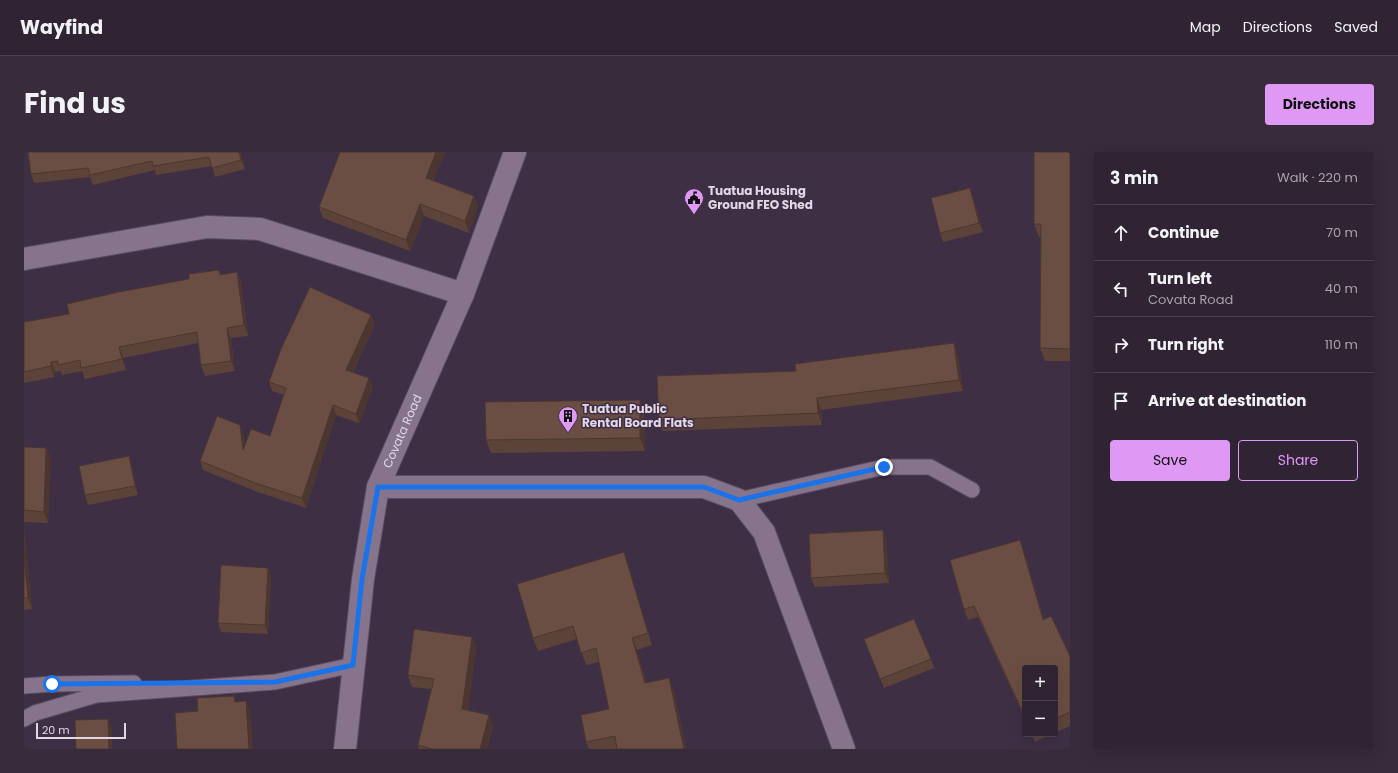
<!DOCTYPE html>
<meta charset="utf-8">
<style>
body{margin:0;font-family:Poppins,sans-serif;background:#372b3c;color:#f1f3f6}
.controls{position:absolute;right:12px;bottom:12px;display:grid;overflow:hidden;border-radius:4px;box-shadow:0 4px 16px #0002}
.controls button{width:36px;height:36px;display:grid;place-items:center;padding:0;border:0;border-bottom:1px solid #4a404f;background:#2f2334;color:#f1f3f6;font:20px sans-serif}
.scale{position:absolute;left:12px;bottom:10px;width:90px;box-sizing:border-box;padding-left:4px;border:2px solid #e1d7e5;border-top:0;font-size:11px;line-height:14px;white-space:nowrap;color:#e1d7e5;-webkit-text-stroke:3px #3f2f45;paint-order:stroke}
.stop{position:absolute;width:12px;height:12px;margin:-9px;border:3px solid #1a73e8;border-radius:50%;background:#fff}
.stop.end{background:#1a73e8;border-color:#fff;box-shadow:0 1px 4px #0008}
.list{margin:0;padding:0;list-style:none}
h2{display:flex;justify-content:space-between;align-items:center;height:52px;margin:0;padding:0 16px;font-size:17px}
h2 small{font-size:13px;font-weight:400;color:#a7a4ac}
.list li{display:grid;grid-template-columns:26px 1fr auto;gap:12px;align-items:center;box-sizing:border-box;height:56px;padding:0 16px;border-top:1px solid #4a404f}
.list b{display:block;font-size:15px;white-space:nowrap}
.list p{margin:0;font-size:13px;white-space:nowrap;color:#a7a4ac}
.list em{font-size:13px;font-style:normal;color:#a7a4ac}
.actions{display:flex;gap:8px;padding:12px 16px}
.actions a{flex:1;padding:9px 0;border:1px solid #dd99f4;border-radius:4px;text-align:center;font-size:14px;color:#dd99f4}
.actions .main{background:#dd99f4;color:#111}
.icon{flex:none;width:22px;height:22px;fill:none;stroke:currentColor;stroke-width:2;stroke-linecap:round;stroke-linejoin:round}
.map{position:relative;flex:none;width:1046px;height:597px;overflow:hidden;border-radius:4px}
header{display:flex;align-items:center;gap:24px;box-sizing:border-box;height:56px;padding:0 20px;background:#2f2334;border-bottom:1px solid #4a404f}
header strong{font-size:19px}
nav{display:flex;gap:22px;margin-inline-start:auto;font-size:14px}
.intro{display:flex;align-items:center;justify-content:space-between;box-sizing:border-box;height:96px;padding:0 24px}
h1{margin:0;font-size:28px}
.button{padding:10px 18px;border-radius:4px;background:#dd99f4;color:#111;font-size:14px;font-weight:700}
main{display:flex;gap:24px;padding:0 24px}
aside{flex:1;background:#2f2334;border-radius:4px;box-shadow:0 4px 16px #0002}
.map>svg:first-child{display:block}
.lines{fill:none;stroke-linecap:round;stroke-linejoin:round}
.lane-casing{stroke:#5a4d5f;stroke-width:17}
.street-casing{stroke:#5a4d5f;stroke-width:24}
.lane{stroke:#86748d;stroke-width:15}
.street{stroke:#86748d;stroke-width:22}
.wall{fill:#5c433a}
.shaded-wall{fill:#4b372f}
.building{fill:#6b4e43;stroke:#4b372f}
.route{stroke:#1a73e8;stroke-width:5}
.labels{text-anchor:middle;stroke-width:3;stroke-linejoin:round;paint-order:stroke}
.poi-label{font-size:12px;font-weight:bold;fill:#e1d7e5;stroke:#3f2f45;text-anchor:start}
.street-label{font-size:12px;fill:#e1d7e5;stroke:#3f2f45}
</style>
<header>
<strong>Wayfind</strong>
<nav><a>Map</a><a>Directions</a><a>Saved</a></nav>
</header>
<div class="intro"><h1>Find us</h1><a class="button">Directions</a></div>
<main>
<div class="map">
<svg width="1046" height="597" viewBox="0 0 1046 597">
<rect width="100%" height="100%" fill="#3f2f45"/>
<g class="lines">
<g class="lane-casing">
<g id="lane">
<path d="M 715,348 L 860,315 L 906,315 L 948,338"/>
<path d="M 0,534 L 28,532 L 110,531"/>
<path d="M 0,567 L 11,561 L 72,543 L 251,530 L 329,513"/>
</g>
</g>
<g class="street-casing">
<g id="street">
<path d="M 0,107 L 183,75 L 236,77 L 439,142"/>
<path d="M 354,335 L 680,335 L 715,348 L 740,380 L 820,597"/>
<path id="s1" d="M 321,597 L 339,427 L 354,335 L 439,142 L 491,0"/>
</g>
</g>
<use href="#lane" class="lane"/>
<use href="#street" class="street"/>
</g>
<g class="wall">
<path d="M 4,0 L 216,0 L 221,17 L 191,25 L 188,14 L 132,23 L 131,18 L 69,33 L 66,25 L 10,31 L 7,22 Z"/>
<path d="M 421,0 L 409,28 L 450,44 L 454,55 L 445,81 L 400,64 L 386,99 L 299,66 L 295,55 Z"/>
<path d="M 1046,0 L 1046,209 L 1021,209 L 1016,196 L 1017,85 L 1015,85 L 1010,72 Z"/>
<path d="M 949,45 L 959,80 L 919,90 L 916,81 Z"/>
<path d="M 195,118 L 197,122 L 213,120 L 217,130 L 224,184 L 207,186 L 211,219 L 181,224 L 177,213 L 174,191 L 99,206 L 102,218 L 61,227 L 58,219 L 38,223 L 37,219 L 31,220 L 30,225 L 0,231 L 0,170 L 45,162 Z"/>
<path d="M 347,163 L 351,172 L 329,220 L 349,235 L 335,271 L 312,263 L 282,356 L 234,340 L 179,318 L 176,309 L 219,282 L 221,293 L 246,284 L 260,243 L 248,239 L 245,230 Z"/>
<path d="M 934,203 L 939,239 L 797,258 L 798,273 L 639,279 L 635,268 L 772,219 Z"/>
<path d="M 616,248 L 621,260 L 621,299 L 467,301 L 462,288 Z"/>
<path d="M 0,295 L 22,296 L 27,308 L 24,371 L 0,370 Z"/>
<path d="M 108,314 L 114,343 L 64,353 L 61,343 Z"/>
<path d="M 0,375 L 8,457 L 0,458 Z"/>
<path d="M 859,378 L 862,387 L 865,431 L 791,435 L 787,426 Z"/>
<path d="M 996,388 L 1000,399 L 1020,468 L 1046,504 L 1046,574 L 1031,581 L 1031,516 L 1001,516 L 1001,567 L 954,465 L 944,468 L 940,457 Z"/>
<path d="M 600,400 L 604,413 L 628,493 L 613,498 L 622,531 L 645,526 L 650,539 L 662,597 L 565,597 L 562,590 L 585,557 L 575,510 L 562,513 L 553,487 L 514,499 L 509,486 Z"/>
<path d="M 244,416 L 247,425 L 244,482 L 197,480 L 194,471 Z"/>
<path d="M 448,485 L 452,496 L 444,558 L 469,575 L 463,597 L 395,597 L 394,593 L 407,537 L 388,535 L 384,523 Z"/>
<path d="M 840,487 L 907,507 L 910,516 L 860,536 Z"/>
<path d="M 1008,582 L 1028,582 L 1011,590 Z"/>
</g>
<g class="shaded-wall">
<path d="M 215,0 L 216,0 L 221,17 L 217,8 Z"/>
<path d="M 412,0 L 421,0 L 406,37 L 402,26 Z"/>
<path d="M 946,36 L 949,45 L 959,80 L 955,71 Z"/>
<path d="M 450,44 L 454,55 L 445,81 L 441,69 Z"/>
<path d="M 396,52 L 400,64 L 386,99 L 382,88 Z"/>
<path d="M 213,120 L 217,130 L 224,184 L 220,173 Z"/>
<path d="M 347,163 L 351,172 L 325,227 L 322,218 Z"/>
<path d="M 203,176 L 207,186 L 211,219 L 207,209 Z"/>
<path d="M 930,191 L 934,203 L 939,239 L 935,228 Z"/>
<path d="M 95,195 L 99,206 L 102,218 L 98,207 Z"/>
<path d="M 27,210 L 31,220 L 30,225 L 27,214 Z"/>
<path d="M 345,226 L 349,235 L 335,271 L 332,262 Z"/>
<path d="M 793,246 L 797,258 L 798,273 L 794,261 Z"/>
<path d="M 616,248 L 621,260 L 621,299 L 616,286 Z"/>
<path d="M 309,253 L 312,263 L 282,356 L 278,346 Z"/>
<path d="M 216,273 L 219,282 L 223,307 L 219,298 Z"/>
<path d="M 22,296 L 27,308 L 24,371 L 20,360 Z"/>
<path d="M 105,304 L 108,314 L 114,343 L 111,334 Z"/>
<path d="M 0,375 L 8,457 L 4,446 L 0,405 Z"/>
<path d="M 859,378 L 862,387 L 865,431 L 861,421 Z"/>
<path d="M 996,388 L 1000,399 L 1023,479 L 1019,468 Z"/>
<path d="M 600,400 L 604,413 L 628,493 L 624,481 Z"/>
<path d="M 244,416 L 247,425 L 244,482 L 241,473 Z"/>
<path d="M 448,485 L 452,496 L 443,568 L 438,557 Z"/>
<path d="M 608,486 L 613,498 L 626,544 L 621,531 Z"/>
<path d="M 645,526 L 650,539 L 662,597 L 660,597 Z"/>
<path d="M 222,549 L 227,562 L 229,597 L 225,597 Z"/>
<path d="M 465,563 L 469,575 L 463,597 L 456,597 Z"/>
<path d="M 84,567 L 88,576 L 88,597 L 85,597 Z"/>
</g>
<g class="building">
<path d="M 4,0 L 215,0 L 217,8 L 188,16 L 185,5 L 129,14 L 128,9 L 66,23 L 64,16 L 7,22 Z"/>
<path d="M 316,0 L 412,0 L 402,26 L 450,44 L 441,69 L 396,52 L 382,88 L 295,55 Z"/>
<path d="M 1010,0 L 1046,0 L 1046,197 L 1016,196 L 1017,72 L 1010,72 Z"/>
<path d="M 946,36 L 955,71 L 916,81 L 907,46 Z"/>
<path d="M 195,118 L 196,123 L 213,120 L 220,173 L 203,176 L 207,209 L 177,213 L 173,180 L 95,195 L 98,207 L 57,216 L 56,208 L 34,213 L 34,209 L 27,210 L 27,214 L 0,220 L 0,170 L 45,162 L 43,152 L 95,140 L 165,127 L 165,122 Z"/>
<path d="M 286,135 L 347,163 L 322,218 L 345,226 L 332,262 L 309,253 L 278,346 L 231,331 L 176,309 L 193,264 L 216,273 L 219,298 L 227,277 L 246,284 L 262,236 L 245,230 L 257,197 Z"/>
<path d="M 930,191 L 935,228 L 793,246 L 794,261 L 635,268 L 633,224 L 772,219 L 771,212 Z"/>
<path d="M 616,248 L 616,286 L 462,288 L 461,250 Z"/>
<path d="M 0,295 L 22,296 L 20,360 L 0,358 Z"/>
<path d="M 105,304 L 111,334 L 61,343 L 55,314 Z"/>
<path d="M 859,378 L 861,421 L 787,426 L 785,382 Z"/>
<path d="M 996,388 L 1019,468 L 1027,464 L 1046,504 L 1046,560 L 1031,567 L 1031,516 L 1001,516 L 1001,565 L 950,454 L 940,457 L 926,408 Z"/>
<path d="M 600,400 L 624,481 L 608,486 L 621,531 L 645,526 L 660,597 L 593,597 L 591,584 L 562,590 L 557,563 L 585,557 L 572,496 L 557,501 L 549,474 L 509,486 L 493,432 Z"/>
<path d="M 0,405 L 4,446 L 0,446 Z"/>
<path d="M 197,413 L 244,416 L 241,473 L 194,471 Z"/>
<path d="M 890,467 L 907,507 L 856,527 L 840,487 Z"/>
<path d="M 390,477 L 448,485 L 438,557 L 465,563 L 456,597 L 405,597 L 405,596 L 394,593 L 410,527 L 384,523 Z"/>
<path d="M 210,544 L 211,550 L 222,549 L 225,597 L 153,597 L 151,561 L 174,559 L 173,546 Z"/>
<path d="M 84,567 L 85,597 L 52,597 L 51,568 Z"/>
</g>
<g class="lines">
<path class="route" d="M 28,532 L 251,530 L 329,513 L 338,427 L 354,335 L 680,335 L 715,348 L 860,315"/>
</g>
<defs>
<g id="civic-pin" transform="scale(1)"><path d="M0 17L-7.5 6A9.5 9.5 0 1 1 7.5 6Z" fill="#dd99f4" stroke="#3f2f45"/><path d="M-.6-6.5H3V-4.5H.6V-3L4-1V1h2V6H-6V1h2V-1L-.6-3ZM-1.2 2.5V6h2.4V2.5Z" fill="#111"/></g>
<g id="building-pin" transform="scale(1)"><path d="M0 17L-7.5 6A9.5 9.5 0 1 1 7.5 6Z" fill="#dd99f4" stroke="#3f2f45"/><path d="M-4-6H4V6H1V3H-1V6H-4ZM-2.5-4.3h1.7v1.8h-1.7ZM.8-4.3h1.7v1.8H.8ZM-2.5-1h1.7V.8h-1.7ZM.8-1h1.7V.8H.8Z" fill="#111"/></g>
</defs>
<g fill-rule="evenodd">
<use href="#civic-pin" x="670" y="46"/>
<use href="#building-pin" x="544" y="264"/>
</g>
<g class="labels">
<g class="poi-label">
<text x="684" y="43">Tuatua Housing<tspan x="684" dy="14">Ground FEO Shed</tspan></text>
<text x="558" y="261">Tuatua Public<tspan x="558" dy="14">Rental Board Flats</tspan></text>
</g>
<g class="street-label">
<text dy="4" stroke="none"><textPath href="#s1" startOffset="325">Covata Road</textPath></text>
</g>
</g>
</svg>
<div class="controls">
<button>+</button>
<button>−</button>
</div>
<div class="scale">20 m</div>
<div class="stop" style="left:28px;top:532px"></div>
<div class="stop end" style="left:860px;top:315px"></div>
</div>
<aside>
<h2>3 min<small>Walk · 220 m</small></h2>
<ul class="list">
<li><svg class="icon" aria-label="ahead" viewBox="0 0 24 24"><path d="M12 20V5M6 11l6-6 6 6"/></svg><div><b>Continue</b></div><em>70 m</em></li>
<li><svg class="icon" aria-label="left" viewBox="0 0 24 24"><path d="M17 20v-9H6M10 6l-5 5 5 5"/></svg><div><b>Turn left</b><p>Covata Road</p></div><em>40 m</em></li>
<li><svg class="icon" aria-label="right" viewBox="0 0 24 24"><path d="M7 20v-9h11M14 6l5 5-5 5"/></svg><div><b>Turn right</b></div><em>110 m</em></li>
<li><svg class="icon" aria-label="arrive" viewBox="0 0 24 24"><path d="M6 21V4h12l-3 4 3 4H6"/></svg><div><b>Arrive at destination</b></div></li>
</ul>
<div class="actions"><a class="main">Save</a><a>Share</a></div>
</aside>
</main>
